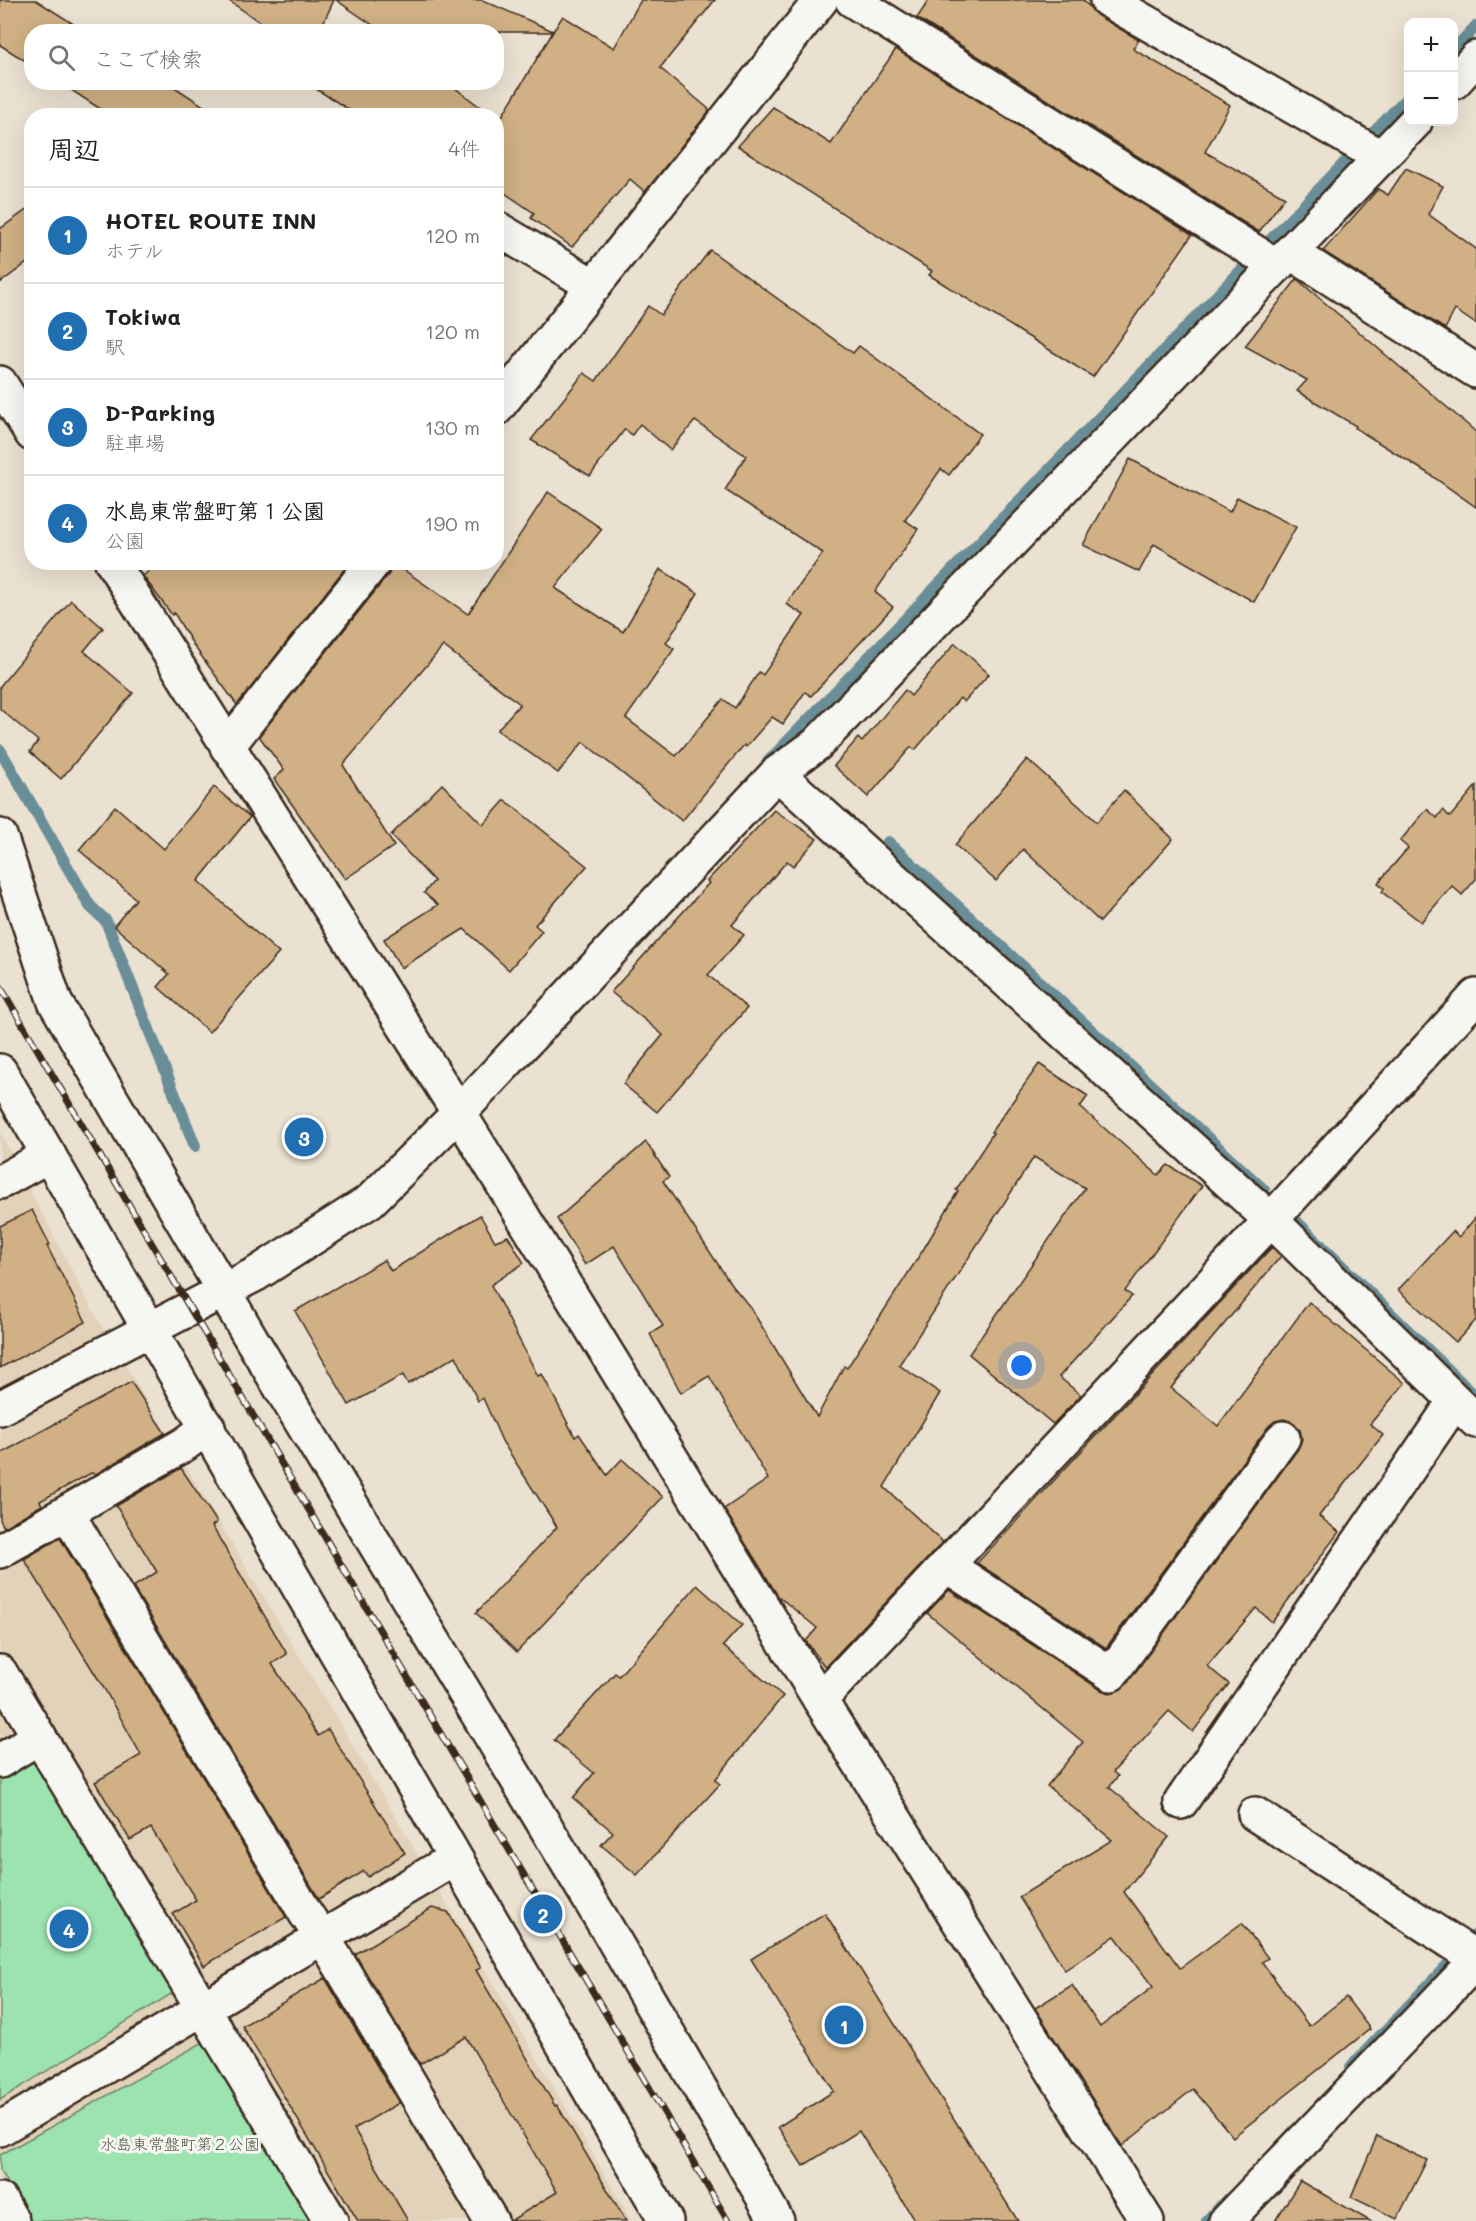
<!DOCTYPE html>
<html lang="ja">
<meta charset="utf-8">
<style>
body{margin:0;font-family:Mali,"Klee One",sans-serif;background:#f2f2f2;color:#202124}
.controls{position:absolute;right:18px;top:18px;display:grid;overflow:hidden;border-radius:12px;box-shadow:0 6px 24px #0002}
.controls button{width:54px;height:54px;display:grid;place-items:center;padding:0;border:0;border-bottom:2px solid #e0e0e0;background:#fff;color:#202124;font:30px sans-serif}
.you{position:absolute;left:1022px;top:1366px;width:21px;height:21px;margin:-15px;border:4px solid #fff;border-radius:50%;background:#1a73e8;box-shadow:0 0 0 9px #1a73e833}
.badge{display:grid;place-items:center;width:39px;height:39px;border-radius:50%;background:#1f6fb2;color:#fff;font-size:20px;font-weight:700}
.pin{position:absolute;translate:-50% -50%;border:3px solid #fff;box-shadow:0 2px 6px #0006}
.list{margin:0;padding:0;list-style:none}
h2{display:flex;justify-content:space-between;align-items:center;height:78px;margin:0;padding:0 24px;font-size:26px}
h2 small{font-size:20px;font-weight:400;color:#757577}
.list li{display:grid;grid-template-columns:39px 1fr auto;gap:18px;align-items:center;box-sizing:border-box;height:96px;padding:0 24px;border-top:2px solid #e0e0e0}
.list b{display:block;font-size:22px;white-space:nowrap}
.list p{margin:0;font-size:20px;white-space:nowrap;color:#757577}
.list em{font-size:20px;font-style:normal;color:#757577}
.icon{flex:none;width:33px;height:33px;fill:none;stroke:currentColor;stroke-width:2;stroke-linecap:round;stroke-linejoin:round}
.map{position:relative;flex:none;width:1476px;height:2221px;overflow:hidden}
.search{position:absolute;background:#fff;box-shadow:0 6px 24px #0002;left:24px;top:24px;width:480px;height:66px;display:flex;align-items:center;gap:15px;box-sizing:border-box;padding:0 21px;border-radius:24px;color:#757577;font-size:22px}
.panel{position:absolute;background:#fff;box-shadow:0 6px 24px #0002;left:24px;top:108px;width:480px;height:462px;border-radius:24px}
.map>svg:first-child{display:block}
.built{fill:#e3d2ba}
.green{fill:#9ce3b0;stroke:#6c8667;stroke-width:1.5}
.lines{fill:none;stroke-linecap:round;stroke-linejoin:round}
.stream{stroke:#698e97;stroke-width:12}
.building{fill:#d0b084;stroke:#3b2a1e;stroke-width:1.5}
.street-casing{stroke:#3b2a1e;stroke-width:38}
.secondary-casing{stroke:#3b2a1e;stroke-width:38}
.street{stroke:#f6f6f2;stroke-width:33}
.secondary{stroke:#f6f6f2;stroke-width:33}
.rail-casing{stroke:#3b2a1e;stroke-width:7}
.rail{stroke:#f6f6f2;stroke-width:4.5;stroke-dasharray:14;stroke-linecap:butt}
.labels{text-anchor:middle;stroke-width:6;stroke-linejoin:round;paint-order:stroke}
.park-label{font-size:16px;fill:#535842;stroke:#f6f6f2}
</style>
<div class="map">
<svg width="1476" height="2221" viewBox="0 0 1476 2221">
<rect width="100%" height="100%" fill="#ebe1d1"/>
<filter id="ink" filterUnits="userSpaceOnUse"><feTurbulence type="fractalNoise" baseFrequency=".0167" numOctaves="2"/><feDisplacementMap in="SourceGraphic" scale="12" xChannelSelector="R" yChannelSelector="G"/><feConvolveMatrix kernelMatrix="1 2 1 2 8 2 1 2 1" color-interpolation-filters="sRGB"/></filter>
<g filter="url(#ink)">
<path class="built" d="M 0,1132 L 92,1309 L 414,1848 L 632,2221 L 0,2221 Z"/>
<g class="green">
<path d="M 30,1755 L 176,1991 L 0,2100 L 0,1772 Z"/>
<path d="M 207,2040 L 317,2221 L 29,2221 L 0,2171 L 0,2155 Z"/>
</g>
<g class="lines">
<g class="stream">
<path d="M 1454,50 L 1476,26"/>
<path d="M 0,750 L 90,906 L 106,921 L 195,1146"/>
<path d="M 767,763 L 1408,97"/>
<path d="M 888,842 L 1264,1190"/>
<path d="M 1296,1221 L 1476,1397"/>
<path d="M 1351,2067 L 1476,1935"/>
<path d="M 1207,2221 L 1220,2206"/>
</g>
</g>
<g class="building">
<path d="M 0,0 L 36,0 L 86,32 L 32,32 L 32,65 L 0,45 Z"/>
<path d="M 228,0 L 334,0 L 319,32 L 274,32 Z"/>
<path d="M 336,0 L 482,0 L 553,31 L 563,16 L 614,48 L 641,0 L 715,0 L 660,68 L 710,110 L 645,192 L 630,179 L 572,247 L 531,218 L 534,213 L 496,187 L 496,126 L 553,32 L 383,32 Z"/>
<path d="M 929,0 L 1083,0 L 1098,16 L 1139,40 L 1133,49 L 1230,105 L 1205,152 L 1285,197 L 1259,232 L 917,18 Z"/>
<path d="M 896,49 L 1192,235 L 1093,377 L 929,275 L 932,271 L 738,146 L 773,107 L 831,144 Z"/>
<path d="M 59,82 L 167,82 L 219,116 L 111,116 Z"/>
<path d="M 305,82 L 447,82 L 492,116 L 359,116 Z"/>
<path d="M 1406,168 L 1443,186 L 1428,214 L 1476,249 L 1476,324 L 1455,310 L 1445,329 L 1323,251 L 1378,189 L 1388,195 Z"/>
<path d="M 32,206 L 32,259 L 0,283 L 0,229 Z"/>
<path d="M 710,250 L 853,353 L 859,346 L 980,434 L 949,475 L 941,469 L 905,520 L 918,529 L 875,592 L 893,607 L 811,696 L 805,692 L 783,724 L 772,717 L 746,747 L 744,745 L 682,821 L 583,742 L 558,773 L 497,730 L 520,704 L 443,646 L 343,765 L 394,846 L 345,879 L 274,779 L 284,770 L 259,736 L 389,574 L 392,562 L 468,614 L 548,492 L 602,529 L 555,588 L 623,632 L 660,569 L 698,593 L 666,643 L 674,649 L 626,718 L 676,756 L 723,699 L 735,708 L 759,672 L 763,675 L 804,615 L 786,604 L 823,553 L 725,490 L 746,456 L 695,421 L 670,450 L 640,424 L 632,435 L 625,429 L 590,476 L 531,440 L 584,373 L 596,381 L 648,306 L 661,315 Z"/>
<path d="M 1297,279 L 1476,432 L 1476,507 L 1429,474 L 1355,428 L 1356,426 L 1297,391 L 1307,380 L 1245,346 Z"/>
<path d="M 1130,459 L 1230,512 L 1237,497 L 1296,527 L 1254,602 L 1154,544 L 1139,572 L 1083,545 Z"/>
<path d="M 159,562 L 350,562 L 237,705 L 194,646 L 174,613 L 172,615 L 143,576 Z"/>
<path d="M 71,600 L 103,628 L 84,651 L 133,693 L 61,779 L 30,752 L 38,741 L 0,709 L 0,686 Z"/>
<path d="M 955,643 L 989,674 L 964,702 L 960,698 L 915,750 L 911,747 L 868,797 L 834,766 L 858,738 L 862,742 L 905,690 L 911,696 Z"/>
<path d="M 1027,759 L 1097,822 L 1124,790 L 1173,839 L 1100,922 L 1023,849 L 996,881 L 955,845 Z"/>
<path d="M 442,784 L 483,825 L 505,800 L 587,866 L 535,925 L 542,931 L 509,970 L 464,929 L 401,968 L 384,939 L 438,905 L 424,893 L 434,881 L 391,835 Z"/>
<path d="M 1476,786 L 1476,879 L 1462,895 L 1452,886 L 1421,922 L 1382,892 L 1384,888 L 1378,883 L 1408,848 L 1400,841 L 1427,809 L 1437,818 L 1443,810 L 1450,817 Z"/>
<path d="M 214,787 L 250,817 L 198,881 L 279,953 L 209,1032 L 158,987 L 169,974 L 114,926 L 136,899 L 79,850 L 115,806 L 164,849 Z"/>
<path d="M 774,810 L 817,839 L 793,866 L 787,861 L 732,925 L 744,935 L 708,975 L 747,1008 L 657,1112 L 623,1084 L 663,1035 L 611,992 L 709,883 L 707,881 Z"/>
<path d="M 1039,1064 L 1088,1096 L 1080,1107 L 1158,1175 L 1168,1165 L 1202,1186 L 1125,1291 L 1132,1296 L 1059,1377 L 1081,1395 L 1053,1424 L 969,1354 L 1085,1188 L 1034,1157 L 899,1365 L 940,1393 L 884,1487 L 943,1542 L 825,1667 L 806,1641 L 817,1628 L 778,1596 L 724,1509 L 768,1479 L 709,1376 L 681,1393 L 650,1334 L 663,1326 L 614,1246 L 585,1265 L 557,1219 L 646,1142 L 669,1177 L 663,1181 L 731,1284 L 750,1307 L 817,1417 L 844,1366 L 847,1368 L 923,1250 L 958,1191 L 956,1190 L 993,1133 L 991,1132 Z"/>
<path d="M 32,1210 L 50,1245 L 47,1246 L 86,1322 L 0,1368 L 0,1226 Z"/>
<path d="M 480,1215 L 495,1241 L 508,1236 L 524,1263 L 491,1285 L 538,1376 L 542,1374 L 575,1437 L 579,1434 L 607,1475 L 622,1459 L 663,1497 L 517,1652 L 476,1613 L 557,1527 L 502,1441 L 483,1398 L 478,1401 L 456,1356 L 408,1384 L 403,1375 L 349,1405 L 295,1311 L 384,1260 L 391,1271 Z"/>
<path d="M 1476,1217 L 1476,1320 L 1456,1342 L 1398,1290 L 1453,1231 L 1459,1237 Z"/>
<path d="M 1272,1247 L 1281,1256 L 1171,1388 L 1218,1426 L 1309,1302 L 1405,1383 L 1370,1424 L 1383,1435 L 1319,1516 L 1339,1532 L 1272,1622 L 1256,1608 L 1207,1666 L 1229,1684 L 1193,1732 L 1169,1711 L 1113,1772 L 1118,1776 L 1109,1787 L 1169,1837 L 1124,1892 L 1180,1968 L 1242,1923 L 1268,1958 L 1262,1962 L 1309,2026 L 1346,1997 L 1370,2029 L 1233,2137 L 1193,2089 L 1122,2146 L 1035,2008 L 1072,1985 L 1100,2027 L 1153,1987 L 1115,1936 L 1065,1970 L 1019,1897 L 1112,1840 L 1047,1786 L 1083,1742 L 927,1613 L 949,1590 L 1101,1690 L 1110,1693 L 1126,1685 L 1298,1449 L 1302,1439 L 1300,1430 L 1294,1423 L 1284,1419 L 1275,1421 L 1268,1427 L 1106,1648 L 977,1563 Z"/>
<path d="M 131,1382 L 165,1433 L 96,1474 L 91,1473 L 40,1501 L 42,1505 L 4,1527 L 0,1520 L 0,1454 Z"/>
<path d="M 181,1468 L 217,1522 L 212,1526 L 287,1654 L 272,1664 L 318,1736 L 328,1729 L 405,1853 L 368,1877 L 364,1871 L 319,1899 L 133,1587 L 157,1572 L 116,1506 Z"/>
<path d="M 60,1538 L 286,1917 L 204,1966 L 173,1914 L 196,1900 L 151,1828 L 130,1840 L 95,1782 L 141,1755 L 105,1690 L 24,1559 Z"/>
<path d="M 697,1585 L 742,1625 L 723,1646 L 783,1696 L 715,1780 L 720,1784 L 637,1875 L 601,1845 L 613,1832 L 573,1798 L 594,1773 L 554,1740 L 615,1673 L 619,1676 Z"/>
<path d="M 432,1908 L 448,1912 L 481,1968 L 476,1970 L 555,2106 L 557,2105 L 626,2221 L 510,2221 L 557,2192 L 466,2037 L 420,2064 L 355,1954 Z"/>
<path d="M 825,1913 L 1018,2221 L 915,2221 L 859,2131 L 803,2166 L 778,2127 L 834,2091 L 751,1959 Z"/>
<path d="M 325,1978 L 399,2103 L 354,2129 L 408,2221 L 358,2221 L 242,2026 Z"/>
<path d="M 1377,2136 L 1427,2160 L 1397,2219 L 1351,2197 Z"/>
<path d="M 1300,2181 L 1370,2221 L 1275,2221 Z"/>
</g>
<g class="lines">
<g class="street-casing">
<g id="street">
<path d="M 852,0 L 1277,266"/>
<path d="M 1107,0 L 1381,157"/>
<path d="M 1454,82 L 1476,58"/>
<path d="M 496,228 L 594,286"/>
<path d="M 1290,252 L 1476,371"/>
<path d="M 0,383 L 32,434"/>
<path d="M 496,409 L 821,0"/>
<path d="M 112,562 L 459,1113 L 820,1700 L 1147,2221"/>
<path d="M 227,747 L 374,562"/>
<path d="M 777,773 L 1271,1220 L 1476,1421"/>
<path d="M 0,836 L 55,1002 L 252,1340 L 608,1930 L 777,2221"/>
<path d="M 0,1071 C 225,1453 442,1839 666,2221"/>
<path d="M 0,1182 L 49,1155"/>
<path d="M 223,1291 L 256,1274 L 370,1201 L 459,1113 L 777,773 L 817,744 L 1415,122"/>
<path d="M 67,1513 L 306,1914 L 335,1957 L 491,2221"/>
<path d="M 0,1551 L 185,1444 L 208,1427"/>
<path d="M 946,1565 L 1111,1674 L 1283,1438"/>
<path d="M 0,1672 L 331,2221"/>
<path d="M 820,1700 L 1271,1220 L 1476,996"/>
<path d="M 0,1761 L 39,1737"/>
<path d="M 1181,1802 L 1455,1401"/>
<path d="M 1255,1814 L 1476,1958"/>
<path d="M 0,2129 L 454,1859"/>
<path d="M 0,2200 L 12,2221"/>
<path d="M 1226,2221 L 1476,1961"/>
</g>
</g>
<g class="secondary-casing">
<path id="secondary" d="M 0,1408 L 223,1291"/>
</g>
<use href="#street" class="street"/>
<use href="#secondary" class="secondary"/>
<g class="rail-casing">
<path id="rail" d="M 0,986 L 728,2221"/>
</g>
<use href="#rail" class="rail"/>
</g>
</g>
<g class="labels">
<g class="park-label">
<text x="180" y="2150">水島東常盤町第２公園</text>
</g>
</g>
</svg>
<div class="controls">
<button>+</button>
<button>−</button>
</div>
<div class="you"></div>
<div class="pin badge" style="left:844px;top:2025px">1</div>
<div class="pin badge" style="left:543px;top:1914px">2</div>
<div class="pin badge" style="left:304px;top:1137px">3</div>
<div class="pin badge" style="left:69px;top:1929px">4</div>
<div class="search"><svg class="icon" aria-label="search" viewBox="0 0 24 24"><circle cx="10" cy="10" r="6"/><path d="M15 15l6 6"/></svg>ここで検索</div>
<section class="panel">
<h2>周辺<small>4件</small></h2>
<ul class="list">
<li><span class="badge">1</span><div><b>HOTEL ROUTE INN</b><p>ホテル</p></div><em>120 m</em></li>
<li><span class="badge">2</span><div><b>Tokiwa</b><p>駅</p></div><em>120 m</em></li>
<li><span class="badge">3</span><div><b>D-Parking</b><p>駐車場</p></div><em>130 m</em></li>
<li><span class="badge">4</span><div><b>水島東常盤町第１公園</b><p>公園</p></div><em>190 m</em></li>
</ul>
</section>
</div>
